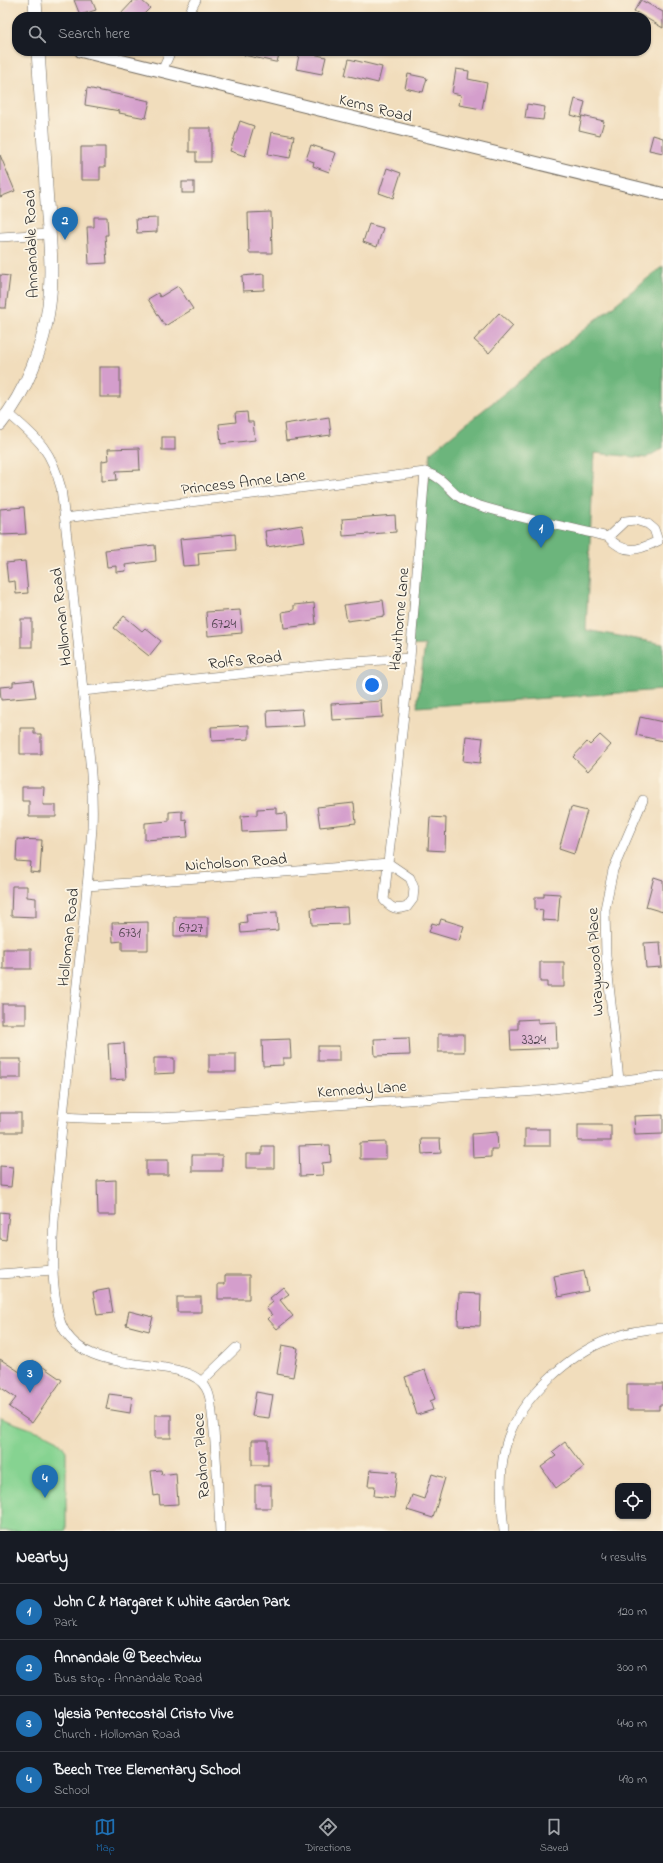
<!DOCTYPE html>
<meta charset="utf-8">
<style>
body{margin:0;font-family:"Indie Flower",sans-serif;background:#242831;color:#f1f3f6}
.controls{position:absolute;right:12px;bottom:12px;display:grid;overflow:hidden;border-radius:8px;box-shadow:0 1px 3px #0004}
.controls button{width:36px;height:36px;display:grid;place-items:center;padding:0;border:0;border-bottom:1px solid #363941;background:#171b24;color:#f1f3f6;font:20px sans-serif}
.you{position:absolute;left:372px;top:685px;width:14px;height:14px;margin:-10px;border:3px solid #fff;border-radius:50%;background:#1a73e8;box-shadow:0 0 0 6px #1a73e833}
.badge{display:grid;place-items:center;width:26px;height:26px;border-radius:50%;background:#1f6fb2;color:#fff;font-size:13px;font-weight:700}
.pin{position:absolute;translate:-50% -33px;filter:drop-shadow(0 1px 2px #0008)}
.pin::after{content:'';position:absolute;top:21px;width:14px;height:12px;background:inherit;clip-path:polygon(0 0,100% 0,50% 100%)}
.list{margin:0;padding:0;list-style:none}
h2{display:flex;justify-content:space-between;align-items:center;height:52px;margin:0;padding:0 16px;font-size:17px}
h2 small{font-size:13px;font-weight:400;color:#9ea1a6}
.list li{display:grid;grid-template-columns:26px 1fr auto;gap:12px;align-items:center;box-sizing:border-box;height:56px;padding:0 16px;border-top:1px solid #363941}
.list b{display:block;font-size:15px;white-space:nowrap}
.list p{margin:0;font-size:13px;white-space:nowrap;color:#9ea1a6}
.list em{font-size:13px;font-style:normal;color:#9ea1a6}
.icon{flex:none;width:22px;height:22px;fill:none;stroke:currentColor;stroke-width:2;stroke-linecap:round;stroke-linejoin:round}
.map{position:relative;flex:none;width:663px;height:1531px;overflow:hidden}
.search{position:absolute;background:#171b24;box-shadow:0 1px 3px #0004;left:12px;right:12px;top:12px;height:44px;display:flex;align-items:center;gap:10px;box-sizing:border-box;padding:0 14px;border-radius:16px;color:#9ea1a6;font-size:15px}
.sheet{height:276px;background:#171b24}
nav{display:flex;justify-content:space-around;align-items:center;box-sizing:border-box;height:56px;border-top:1px solid #363941;background:#171b24;font-size:11px;color:#9ea1a6}
nav a{display:grid;justify-items:center;gap:2px}
nav .on{color:#1f6fb2}
.map>svg:first-child{display:block}
.green{fill:#86d391;stroke:#587f5e}
.forest{fill:#6cb57b;stroke:#4c7053}
.building{fill:#d49ecc}
.lines{fill:none;stroke-linecap:round;stroke-linejoin:round}
.minor-casing{stroke:#70695e;stroke-width:10}
.tertiary-casing{stroke:#70695e;stroke-width:14}
.secondary-casing{stroke:#70695e;stroke-width:14}
.minor{stroke:#fff;stroke-width:9}
.tertiary{stroke:#fff;stroke-width:12}
.secondary{stroke:#fff;stroke-width:13}
.labels{text-anchor:middle;stroke-width:3.5;stroke-linejoin:round;paint-order:stroke}
.number-label{font-size:14px;fill:#554853}
.street-label{font-size:16px;fill:#2b2b2b;stroke:#fcf5e5}
</style>
<div class="map">
<svg width="663" height="1531" viewBox="0 0 663 1531">
<rect width="100%" height="100%" fill="#fcf5e5"/>
<filter id="ink" filterUnits="userSpaceOnUse"><feTurbulence type="fractalNoise" baseFrequency=".025" numOctaves="2"/><feDisplacementMap in="SourceGraphic" scale="8" xChannelSelector="R" yChannelSelector="G"/><feConvolveMatrix kernelMatrix="1 2 1 2 8 2 1 2 1" color-interpolation-filters="sRGB"/></filter>
<filter id="wash" filterUnits="userSpaceOnUse"><feTurbulence type="fractalNoise" baseFrequency=".012" numOctaves="4" result="noise"/><feDisplacementMap in="SourceGraphic" scale="16" xChannelSelector="R" yChannelSelector="G"/><feGaussianBlur stdDeviation="0.9" result="paint"/><feColorMatrix in="noise" values="0 0 0 0 0 0 0 0 0 0 0 0 0 0 0 0 0 1.4 0 .05"/><feComposite in="paint" operator="in"/></filter>
<g filter="url(#wash)">
<rect width="100%" height="100%" fill="#f1ddbc"/>
<path class="green" d="M 0,1418 L 48,1435 L 58,1440 L 66,1451 L 66,1531 L 0,1531 Z"/>
<path class="forest" d="M 663,266 L 663,448 L 646,458 L 594,453 L 586,630 L 663,644 L 663,690 L 417,707 L 425,645 L 406,646 L 431,452 Z"/>
<g id="blocks">
<g class="building">
<path d="M 74,0 L 92,0 L 96,10 L 80,15 Z"/>
<path d="M 134,0 L 141,0 L 150,8 L 141,17 L 118,17 Z"/>
<path d="M 641,0 L 663,12 L 663,28 L 634,11 Z"/>
<path d="M 245,51 L 280,51 L 277,62 L 275,62 L 244,55 Z"/>
<path d="M 300,51 L 326,57 L 322,74 L 296,69 Z"/>
<path d="M 349,59 L 382,67 L 378,83 L 345,75 Z"/>
<path d="M 456,69 L 469,71 L 468,79 L 487,83 L 482,109 L 459,105 L 461,95 L 452,93 Z"/>
<path d="M 408,74 L 427,78 L 423,92 L 405,88 Z"/>
<path d="M 87,88 L 150,101 L 146,118 L 119,113 L 120,111 L 85,105 Z"/>
<path d="M 575,99 L 585,102 L 581,118 L 571,115 Z"/>
<path d="M 527,104 L 545,107 L 543,120 L 525,118 Z"/>
<path d="M 582,116 L 604,121 L 600,135 L 579,130 Z"/>
<path d="M 240,121 L 254,126 L 245,156 L 230,151 Z"/>
<path d="M 189,128 L 211,128 L 211,162 L 196,162 L 196,152 L 189,152 Z"/>
<path d="M 272,132 L 294,136 L 290,158 L 268,154 Z"/>
<path d="M 653,135 L 663,138 L 663,153 L 649,150 Z"/>
<path d="M 311,145 L 336,153 L 329,172 L 313,166 L 314,162 L 306,159 Z"/>
<path d="M 81,147 L 105,147 L 105,167 L 100,167 L 100,180 L 81,180 Z"/>
<path d="M 0,155 L 15,191 L 0,197 Z"/>
<path d="M 387,168 L 401,173 L 393,198 L 379,193 Z"/>
<rect x="182" y="182" width="12" height="11"/>
<path d="M 271,212 L 272,253 L 249,253 L 248,213 Z"/>
<path d="M 94,217 L 107,217 L 108,235 L 105,235 L 107,263 L 89,264 L 87,227 L 94,227 Z"/>
<path d="M 157,218 L 157,232 L 137,233 L 136,219 Z"/>
<path d="M 369,224 L 383,228 L 377,247 L 363,242 Z"/>
<path d="M 264,274 L 264,290 L 243,291 L 242,276 Z"/>
<path d="M 0,275 L 10,276 L 6,308 L 0,308 Z"/>
<path d="M 178,286 L 193,309 L 165,326 L 148,299 L 158,293 L 160,297 Z"/>
<path d="M 499,313 L 513,326 L 489,353 L 474,340 Z"/>
<rect x="100" y="367" width="20" height="30"/>
<path d="M 247,412 L 248,422 L 253,422 L 255,440 L 221,444 L 219,424 L 236,422 L 235,413 Z"/>
<path d="M 329,417 L 331,435 L 286,441 L 284,424 Z"/>
<rect x="162" y="437" width="13" height="13"/>
<path d="M 139,448 L 140,470 L 116,471 L 117,480 L 102,481 L 102,461 L 109,460 L 108,449 Z"/>
<path d="M 24,507 L 26,534 L 0,535 L 0,509 Z"/>
<path d="M 395,515 L 396,532 L 343,536 L 342,519 Z"/>
<path d="M 302,525 L 305,541 L 267,547 L 265,531 Z"/>
<path d="M 235,534 L 236,550 L 198,553 L 199,565 L 183,566 L 180,539 Z"/>
<path d="M 155,545 L 156,561 L 125,565 L 126,571 L 116,572 L 116,566 L 107,567 L 105,550 Z"/>
<path d="M 25,561 L 28,593 L 16,594 L 15,581 L 8,582 L 6,563 Z"/>
<path d="M 383,600 L 385,616 L 347,621 L 344,605 Z"/>
<path d="M 314,603 L 316,624 L 284,628 L 282,612 L 294,610 L 294,605 Z"/>
<path d="M 240,610 L 242,633 L 208,636 L 206,612 Z"/>
<path d="M 124,616 L 142,631 L 145,628 L 161,641 L 149,656 L 114,628 Z"/>
<rect x="21" y="619" width="11" height="28"/>
<path d="M 33,680 L 36,697 L 1,700 L 0,687 L 13,686 L 13,682 Z"/>
<path d="M 382,701 L 383,717 L 332,720 L 331,704 Z"/>
<path d="M 302,709 L 304,726 L 268,728 L 267,711 Z"/>
<path d="M 640,717 L 663,722 L 663,741 L 636,735 Z"/>
<path d="M 249,725 L 249,739 L 212,741 L 211,727 Z"/>
<path d="M 20,728 L 34,728 L 34,734 L 41,734 L 41,754 L 20,754 Z"/>
<path d="M 600,735 L 611,745 L 588,771 L 573,757 L 587,742 L 590,745 Z"/>
<path d="M 466,736 L 483,738 L 480,763 L 463,761 Z"/>
<path d="M 22,787 L 44,787 L 43,805 L 56,805 L 56,817 L 29,817 L 29,801 L 22,801 Z"/>
<path d="M 354,803 L 356,823 L 320,827 L 317,807 Z"/>
<path d="M 571,807 L 587,811 L 574,854 L 559,849 Z"/>
<path d="M 276,808 L 276,814 L 286,813 L 287,830 L 242,832 L 241,816 L 257,815 L 257,809 Z"/>
<path d="M 182,811 L 182,820 L 186,819 L 188,837 L 145,840 L 145,823 L 169,821 L 169,812 Z"/>
<path d="M 430,817 L 446,818 L 445,851 L 428,850 Z"/>
<path d="M 17,839 L 42,840 L 40,873 L 30,872 L 31,862 L 16,861 Z"/>
<path d="M 654,877 L 663,880 L 663,912 L 646,907 Z"/>
<path d="M 12,886 L 27,886 L 27,897 L 36,898 L 36,917 L 11,916 Z"/>
<path d="M 544,893 L 560,894 L 558,921 L 542,920 L 543,910 L 535,909 L 535,897 L 544,897 Z"/>
<path d="M 347,907 L 348,924 L 312,925 L 311,909 Z"/>
<path d="M 277,912 L 278,930 L 241,933 L 240,923 L 247,922 L 246,914 Z"/>
<rect x="174" y="917" width="34" height="19"/>
<path d="M 441,919 L 464,926 L 459,941 L 429,932 L 432,923 L 439,925 Z"/>
<path d="M 148,922 L 148,950 L 122,950 L 122,941 L 113,942 L 112,923 Z"/>
<path d="M 660,942 L 662,967 L 646,968 L 644,943 Z"/>
<rect x="3" y="949" width="28" height="20"/>
<path d="M 540,962 L 564,962 L 564,987 L 547,987 L 547,982 L 540,982 Z"/>
<rect x="2" y="1004" width="24" height="20"/>
<path d="M 538,1019 L 538,1023 L 556,1022 L 557,1048 L 511,1050 L 510,1029 L 518,1029 L 518,1020 Z"/>
<rect x="438" y="1034" width="26" height="18"/>
<path d="M 409,1038 L 410,1055 L 375,1056 L 374,1039 Z"/>
<path d="M 290,1039 L 291,1058 L 283,1058 L 283,1065 L 263,1066 L 262,1040 Z"/>
<path d="M 124,1043 L 126,1079 L 110,1080 L 108,1044 Z"/>
<rect x="318" y="1046" width="21" height="15"/>
<rect x="209" y="1054" width="27" height="18"/>
<path d="M 154,1058 L 174,1058 L 174,1073 L 154,1074 Z"/>
<rect x="0" y="1059" width="21" height="19"/>
<rect x="0" y="1113" width="21" height="19"/>
<path d="M 663,1115 L 663,1134 L 635,1135 L 634,1116 Z"/>
<rect x="578" y="1125" width="33" height="16"/>
<rect x="525" y="1129" width="25" height="17"/>
<path d="M 497,1132 L 498,1149 L 491,1149 L 491,1157 L 473,1158 L 472,1134 Z"/>
<path d="M 421,1139 L 440,1139 L 441,1153 L 422,1154 Z"/>
<path d="M 386,1142 L 386,1159 L 360,1159 L 360,1143 Z"/>
<path d="M 330,1145 L 331,1162 L 322,1163 L 323,1175 L 300,1176 L 299,1146 Z"/>
<path d="M 262,1146 L 274,1146 L 274,1168 L 246,1168 L 246,1154 L 262,1154 Z"/>
<rect x="192" y="1155" width="30" height="16"/>
<rect x="146" y="1160" width="22" height="15"/>
<path d="M 0,1166 L 13,1167 L 11,1187 L 0,1186 Z"/>
<path d="M 116,1180 L 116,1215 L 98,1215 L 97,1181 Z"/>
<path d="M 0,1212 L 9,1213 L 6,1240 L 0,1239 Z"/>
<path d="M 584,1270 L 588,1291 L 558,1297 L 554,1276 Z"/>
<path d="M 225,1275 L 249,1275 L 249,1299 L 218,1299 L 218,1284 L 225,1284 Z"/>
<path d="M 283,1287 L 289,1294 L 280,1300 L 293,1316 L 277,1329 L 268,1319 L 272,1315 L 266,1308 L 273,1302 L 270,1298 Z"/>
<path d="M 109,1289 L 113,1313 L 97,1315 L 93,1292 Z"/>
<path d="M 459,1293 L 481,1294 L 480,1326 L 458,1325 Z"/>
<rect x="177" y="1297" width="24" height="15"/>
<path d="M 129,1311 L 153,1317 L 149,1331 L 126,1325 Z"/>
<path d="M 282,1345 L 298,1348 L 293,1377 L 277,1374 Z"/>
<path d="M 0,1359 L 23,1374 L 33,1360 L 62,1380 L 32,1423 L 9,1407 L 16,1398 L 0,1387 Z"/>
<path d="M 425,1370 L 435,1399 L 430,1401 L 433,1410 L 417,1415 L 405,1377 Z"/>
<path d="M 627,1384 L 663,1384 L 663,1405 L 659,1405 L 659,1410 L 627,1410 Z"/>
<path d="M 256,1392 L 273,1395 L 269,1418 L 252,1416 Z"/>
<path d="M 109,1394 L 132,1397 L 130,1413 L 106,1409 Z"/>
<rect x="155" y="1415" width="16" height="23"/>
<rect x="252" y="1440" width="16" height="25"/>
<path d="M 565,1442 L 584,1467 L 556,1488 L 541,1467 L 556,1456 L 552,1452 Z"/>
<path d="M 161,1470 L 162,1475 L 176,1473 L 178,1504 L 160,1505 L 159,1495 L 154,1496 L 151,1471 Z"/>
<path d="M 370,1470 L 397,1472 L 394,1498 L 374,1496 L 375,1486 L 368,1486 Z"/>
<path d="M 432,1474 L 445,1478 L 433,1518 L 407,1510 L 412,1495 L 424,1499 Z"/>
<rect x="255" y="1485" width="16" height="23"/>
</g>
</g>
</g>
<g filter="url(#ink)">
<use href="#blocks" fill-opacity="0" stroke="#70695e" stroke-width="1"/>
<g class="lines">
<g class="minor-casing">
<g id="minor">
<path d="M 187,17 L 196,0"/>
<path d="M 162,71 L 171,51"/>
<path d="M 0,237 L 49,234"/>
<path d="M 9,414 C 38,439 51,449 61,488 C 70,559 77,630 84,701 C 88,743 94,786 92,828 C 84,939 68,1050 59,1161 C 55,1210 47,1269 59,1317 C 76,1384 186,1350 206,1388 C 212,1397 211,1411 213,1421 C 217,1458 218,1495 220,1531"/>
<path d="M 65,518 L 425,472 C 447,478 451,496 468,502 C 513,518 562,525 608,537 C 625,556 639,550 658,541 L 654,529 L 648,524 L 635,520 L 625,521 L 608,537"/>
<path d="M 83,691 L 341,663 L 410,658"/>
<path d="M 87,886 L 297,871 L 388,863 L 410,878 L 414,888 L 413,899 L 407,907 C 396,910 392,909 384,900 L 410,658 L 425,472"/>
<path d="M 619,1080 L 606,956 L 605,909 L 613,870 L 643,800"/>
<path d="M 63,1117 C 144,1122 226,1114 307,1107 C 384,1101 460,1097 537,1091 C 579,1087 621,1079 663,1076"/>
<path d="M 0,1274 L 53,1270"/>
<path d="M 202,1381 L 236,1348"/>
<path d="M 504,1531 C 501,1501 498,1467 508,1438 C 522,1397 569,1354 610,1339 C 627,1332 644,1329 663,1328"/>
</g>
</g>
<g class="tertiary-casing">
<path id="tertiary" d="M 81,51 L 663,194"/>
</g>
<g class="secondary-casing">
<g id="secondary">
<path d="M 35,0 L 36,17"/>
<path d="M 0,424 C 26,392 44,346 49,305 C 54,266 48,226 46,187 C 44,142 41,96 38,51"/>
</g>
</g>
<use href="#minor" class="minor"/>
<use href="#tertiary" class="tertiary"/>
<use href="#secondary" class="secondary"/>
</g>
</g>
<g class="labels">
<g class="number-label">
<text x="224" y="628">6724</text>
<text x="191" y="932">6727</text>
<text x="130" y="937">6731</text>
<text x="534" y="1044">3324</text>
</g>
<g class="street-label">
<text transform="translate(376 107) rotate(14)" y="6">Kerns Road</text>
<text transform="translate(30 244) rotate(-92)" y="6">Annandale Road</text>
<text transform="translate(243 481) rotate(-7)" y="6">Princess Anne Lane</text>
<text transform="translate(60 617) rotate(-96)" y="6">Holloman Road</text>
<text transform="translate(398 619) rotate(-85)" y="6">Hawthorne Lane</text>
<text transform="translate(245 659) rotate(-6)" y="6">Rolfs Road</text>
<text transform="translate(236 861) rotate(-4)" y="6">Nicholson Road</text>
<text transform="translate(67 937) rotate(-84)" y="6">Holloman Road</text>
<text transform="translate(594 962) rotate(-93)" y="6">Wraywood Place</text>
<text transform="translate(362 1088) rotate(-4)" y="6">Kennedy Lane</text>
<text transform="translate(200 1456) rotate(-94)" y="6">Radnor Place</text>
</g>
</g>
</svg>
<div class="controls">
<button><svg class="icon" aria-label="locate" viewBox="0 0 24 24"><circle cx="12" cy="12" r="6"/><path d="M12 2v4M12 18v4M2 12h4M18 12h4"/></svg></button>
</div>
<div class="you"></div>
<div class="pin badge" style="left:541px;top:548px">1</div>
<div class="pin badge" style="left:65px;top:240px">2</div>
<div class="pin badge" style="left:30px;top:1393px">3</div>
<div class="pin badge" style="left:45px;top:1498px">4</div>
<div class="search"><svg class="icon" aria-label="search" viewBox="0 0 24 24"><circle cx="10" cy="10" r="6"/><path d="M15 15l6 6"/></svg>Search here</div>
</div>
<section class="sheet">
<h2>Nearby<small>4 results</small></h2>
<ul class="list">
<li><span class="badge">1</span><div><b>John C &amp; Margaret K White Garden Park</b><p>Park</p></div><em>120 m</em></li>
<li><span class="badge">2</span><div><b>Annandale @ Beechview</b><p>Bus stop · Annandale Road</p></div><em>300 m</em></li>
<li><span class="badge">3</span><div><b>Iglesia Pentecostal Cristo Vive</b><p>Church · Holloman Road</p></div><em>440 m</em></li>
<li><span class="badge">4</span><div><b>Beech Tree Elementary School</b><p>School</p></div><em>490 m</em></li>
</ul>
</section>
<nav>
<a class="on"><svg class="icon" aria-label="map" viewBox="0 0 24 24"><path d="M3 6l6-2 6 2 6-2v14l-6 2-6-2-6 2zM9 4v14M15 6v14"/></svg>Map</a>
<a><svg class="icon" aria-label="directions" viewBox="0 0 24 24"><path d="M12 3l9 9-9 9-9-9zM9 14v-3h6M13 9l2 2-2 2"/></svg>Directions</a>
<a><svg class="icon" aria-label="saved" viewBox="0 0 24 24"><path d="M7 4h10v16l-5-4-5 4z"/></svg>Saved</a>
</nav>
